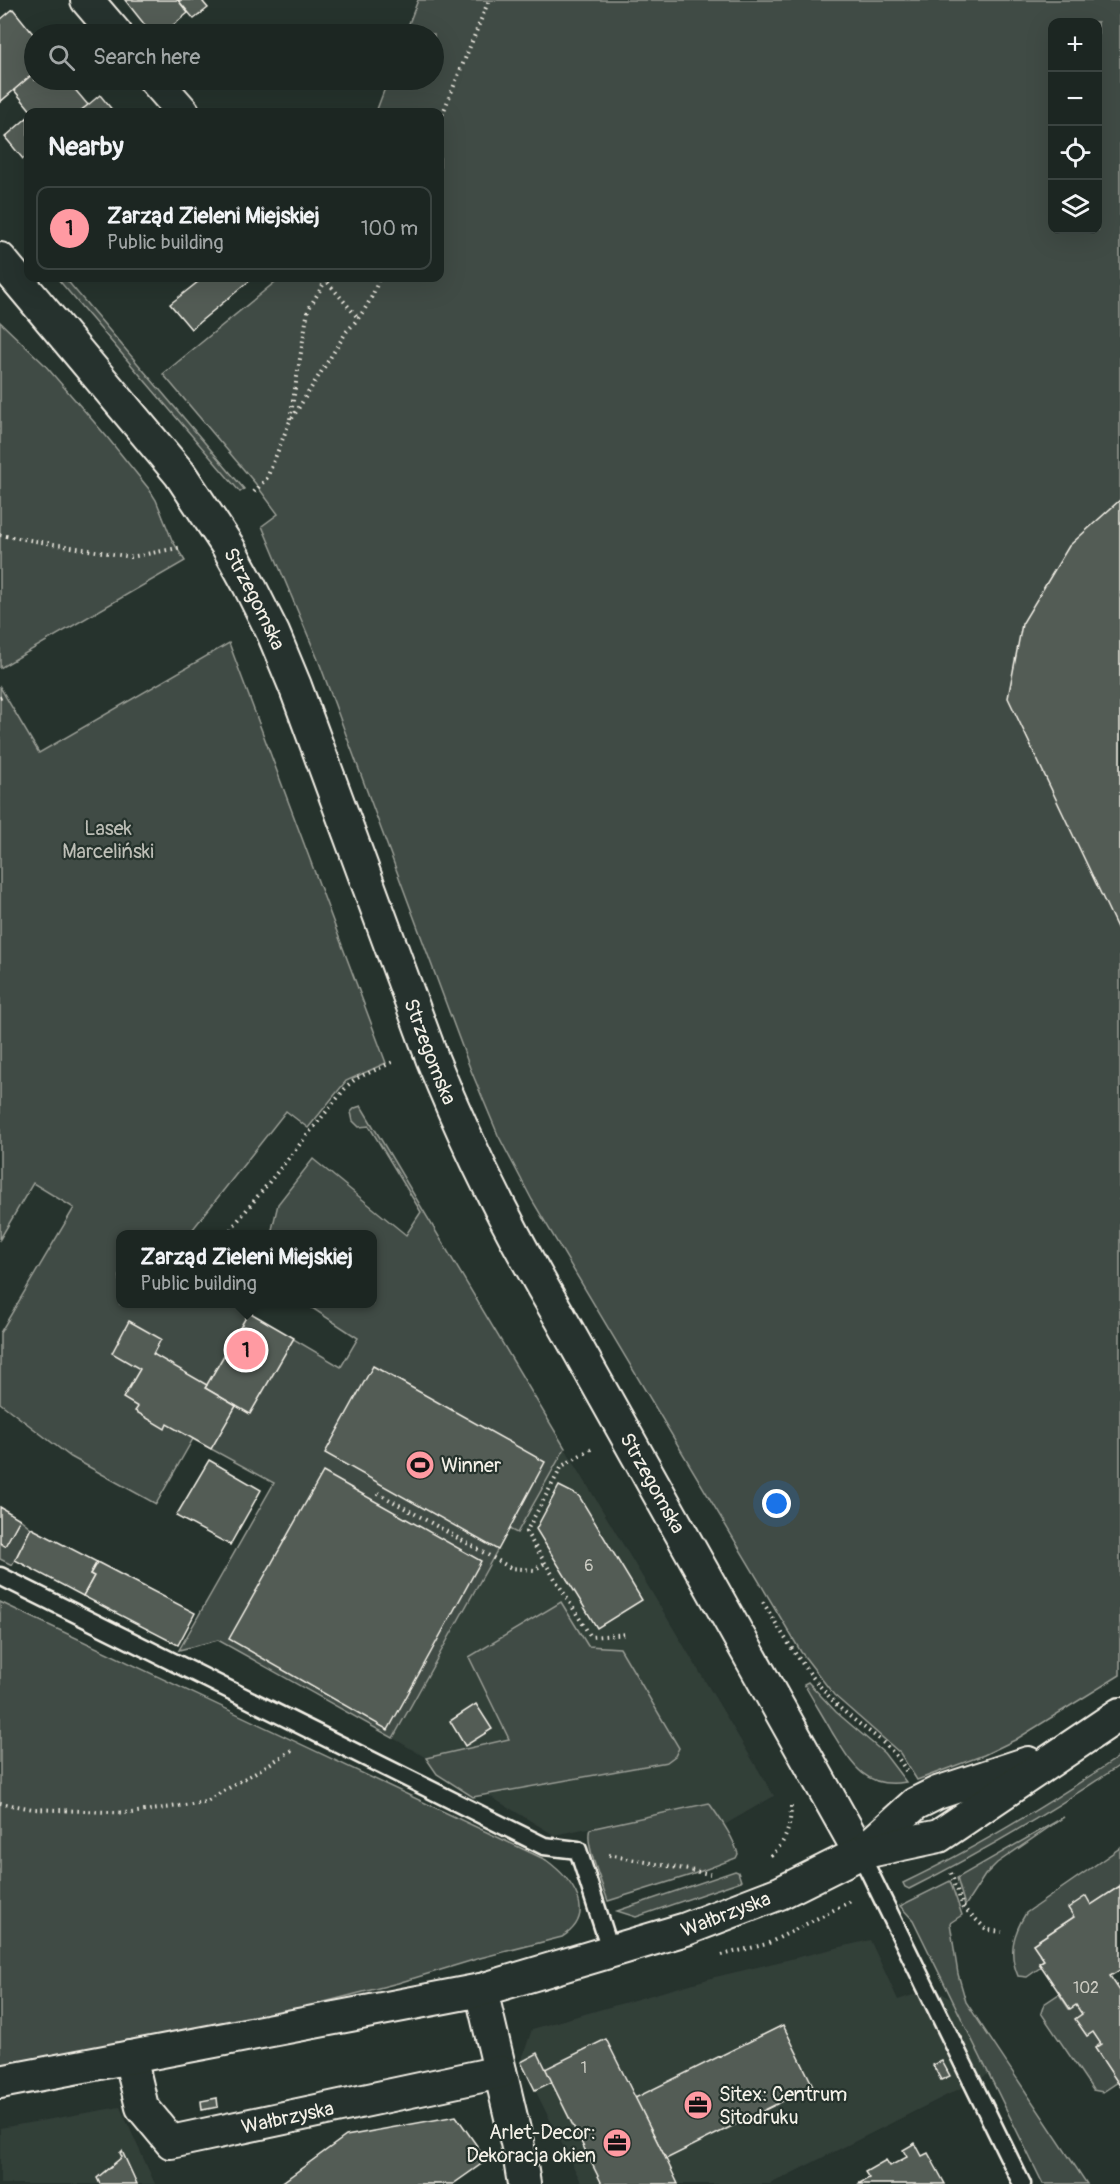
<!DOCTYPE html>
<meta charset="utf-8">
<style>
body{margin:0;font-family:Pangolin,sans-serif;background:#252e2a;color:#f1f3f6}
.controls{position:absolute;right:18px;top:18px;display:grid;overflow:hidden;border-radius:12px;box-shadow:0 6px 24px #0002}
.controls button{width:54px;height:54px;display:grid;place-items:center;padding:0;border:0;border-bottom:2px solid #3a4340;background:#1c2622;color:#f1f3f6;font:30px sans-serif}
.you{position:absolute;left:777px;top:1504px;width:21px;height:21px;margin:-15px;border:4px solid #fff;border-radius:50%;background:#1a73e8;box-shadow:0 0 0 9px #1a73e833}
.badge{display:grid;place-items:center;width:39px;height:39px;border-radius:50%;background:#ff9aa2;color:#111;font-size:20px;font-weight:700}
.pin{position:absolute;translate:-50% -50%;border:3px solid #fff;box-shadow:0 2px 6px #0006}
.popup{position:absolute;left:116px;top:1230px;width:261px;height:78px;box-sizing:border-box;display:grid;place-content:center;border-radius:12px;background:#1c2622;filter:drop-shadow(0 2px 4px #0005);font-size:20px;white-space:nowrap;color:#a0a5a5}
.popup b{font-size:22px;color:#f1f3f6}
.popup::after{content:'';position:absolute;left:50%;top:100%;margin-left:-12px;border:12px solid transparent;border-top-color:#1c2622}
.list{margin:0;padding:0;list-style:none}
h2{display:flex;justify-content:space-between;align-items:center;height:78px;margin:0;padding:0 24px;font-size:26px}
h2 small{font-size:20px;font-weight:400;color:#a0a5a5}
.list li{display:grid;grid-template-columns:39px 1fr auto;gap:18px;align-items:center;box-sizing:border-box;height:84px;margin:0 12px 12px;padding:0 12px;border:2px solid #3a4340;border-radius:12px}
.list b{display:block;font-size:22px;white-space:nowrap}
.list p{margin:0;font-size:20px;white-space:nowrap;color:#a0a5a5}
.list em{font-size:20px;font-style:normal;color:#a0a5a5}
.icon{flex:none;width:33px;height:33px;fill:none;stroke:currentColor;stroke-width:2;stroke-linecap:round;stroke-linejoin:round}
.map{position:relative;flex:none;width:1120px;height:2184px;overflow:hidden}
.search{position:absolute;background:#1c2622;box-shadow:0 6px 24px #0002;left:24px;top:24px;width:420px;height:66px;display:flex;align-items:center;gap:15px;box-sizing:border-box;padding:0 21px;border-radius:33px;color:#a0a5a5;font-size:22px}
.panel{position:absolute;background:#1c2622;box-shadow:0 6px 24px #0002;left:24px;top:108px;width:420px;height:174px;border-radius:12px}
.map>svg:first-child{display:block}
.built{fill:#333f39}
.green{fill:#414b45;stroke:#9a9e96;stroke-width:1.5;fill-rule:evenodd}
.building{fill:#525c55;stroke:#f4f1e8;stroke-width:1.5}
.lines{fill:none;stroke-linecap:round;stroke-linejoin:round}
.lane-casing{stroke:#f4f1e8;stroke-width:21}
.street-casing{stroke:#f4f1e8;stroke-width:36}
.path{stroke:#f4f1e8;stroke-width:4;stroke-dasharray:1.5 4.5;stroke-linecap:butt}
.lane{stroke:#26332d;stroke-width:16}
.street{stroke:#26332d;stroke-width:32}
.labels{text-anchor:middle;stroke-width:4.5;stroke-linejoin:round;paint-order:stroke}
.number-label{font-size:16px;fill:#ccccc3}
.street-label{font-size:20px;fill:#f4f1e8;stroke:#26332d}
.park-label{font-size:20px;fill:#bebfb7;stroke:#26332d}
.poi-label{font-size:20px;fill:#f4f1e8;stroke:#26332d;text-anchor:start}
</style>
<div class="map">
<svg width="1120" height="2184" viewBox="0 0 1120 2184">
<rect width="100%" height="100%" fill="#26332d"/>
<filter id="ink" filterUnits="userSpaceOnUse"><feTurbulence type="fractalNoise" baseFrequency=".0167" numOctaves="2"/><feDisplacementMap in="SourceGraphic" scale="12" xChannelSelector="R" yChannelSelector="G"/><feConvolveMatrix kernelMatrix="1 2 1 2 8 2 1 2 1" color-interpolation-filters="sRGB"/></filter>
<g filter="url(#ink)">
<g class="built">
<path d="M 565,1448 L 774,1796 L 724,1825 L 709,1803 L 554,1835 L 393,1738 L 510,1529 L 517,1533 Z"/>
<path d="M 870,1940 L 898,2000 L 934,1988 L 952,2000 L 989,2074 L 770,2184 L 582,2184 L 521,2062 L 532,2029 L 715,1977 Z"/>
<path d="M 120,2107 L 155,2184 L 0,2184 L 0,2128 Z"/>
</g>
<g class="green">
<path d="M 418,0 L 1120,0 L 1120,1675 L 1015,1740 L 984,1755 L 917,1780 L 900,1753 L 834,1695 L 801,1652 L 532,1200 L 498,1135 L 470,1068 L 319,662 L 262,526 L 278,514 L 255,483 L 163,374 L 280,278 L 440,278 L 440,112 L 376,112 L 388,80 L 434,80 L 434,34 L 405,34 ZM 1052,22 L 1098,22 L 1098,230 L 1052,230 Z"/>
<path d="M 57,278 L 65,278 L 244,489 L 240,492 Z"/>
<path d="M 0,322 L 44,364 L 107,437 L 149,489 L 156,500 L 172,540 L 185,561 L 0,668 Z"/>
<path d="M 229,643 L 386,1063 L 346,1081 L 308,1128 L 286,1111 L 189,1234 L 120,1234 L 120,1304 L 234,1304 L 341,1367 L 358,1338 L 306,1304 L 372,1304 L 372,1234 L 271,1234 L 278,1204 L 313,1159 L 406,1235 L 421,1212 L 369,1126 L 359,1127 L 353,1121 L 351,1112 L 355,1108 L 361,1106 L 565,1448 L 517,1533 L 509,1529 L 393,1738 L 218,1640 L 179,1650 L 274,1483 L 193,1439 L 156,1504 L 71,1457 L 0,1403 L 0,1333 L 74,1208 L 33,1183 L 0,1239 L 0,687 L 39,753 Z"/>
<path d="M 20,1519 L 31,1528 L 12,1565 L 0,1559 L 0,1543 L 5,1545 Z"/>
<path d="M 0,1602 L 546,1860 C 572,1879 599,1914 562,1937 L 480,1958 L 398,1983 L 301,2008 L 0,2065 Z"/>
<path d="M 561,1602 L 588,1646 L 620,1648 L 679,1748 L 675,1756 L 667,1762 L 473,1797 L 437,1774 L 426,1758 L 509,1739 L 469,1657 Z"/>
<path d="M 808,1682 L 836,1712 L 884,1753 L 906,1782 C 865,1790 851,1763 832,1732 C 823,1716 813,1700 804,1684 Z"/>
<path d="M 1120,1756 L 1120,1765 C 1052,1811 982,1852 909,1889 L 905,1887 L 903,1883 C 979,1847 1050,1803 1120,1756 Z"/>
<path d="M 709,1803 C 720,1819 733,1836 738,1854 L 736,1858 L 691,1875 L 608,1901 C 603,1886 584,1843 590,1829 Z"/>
<path d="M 1064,1817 L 997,1863 L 985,1875 L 965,1906 L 957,1878 Z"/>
<path d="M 1120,1848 L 1120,1886 L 1033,1944 L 1044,1960 L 1039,1963 L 1041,1967 L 1027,1977 L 1018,1976 C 1008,1953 1013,1934 1026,1913 Z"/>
<path d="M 735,1871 L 738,1872 L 741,1881 L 636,1917 L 617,1911 Z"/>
<path d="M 950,1881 L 962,1915 L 950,1923 L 958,1974 L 966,2002 L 1087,2184 L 1043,2184 L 913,1920 L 900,1906 Z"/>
<path d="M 1059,1994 L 1069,2009 L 1076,2005 L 1082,2014 L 1076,2019 L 1087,2036 L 1093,2032 L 1101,2043 L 1095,2048 L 1118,2082 L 1103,2092 L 1093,2090 L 1041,2013 L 1044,2004 Z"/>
</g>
<g class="building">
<path d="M 125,0 L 178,0 L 188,13 L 172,26 L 177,32 L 173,34 L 155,34 L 154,33 L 152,34 Z"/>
<path d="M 178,0 L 205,0 L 203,2 L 208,8 L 194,19 Z"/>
<path d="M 13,9 L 34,35 L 34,73 L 0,102 L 0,20 Z"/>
<path d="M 34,73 L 34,80 L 72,80 L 75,83 L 72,86 L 88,105 L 79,112 L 32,112 L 14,90 Z"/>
<path d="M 100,95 L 114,112 L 79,112 L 88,105 Z"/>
<path d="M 28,117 L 28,154 L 23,159 L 5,137 Z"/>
<path d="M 197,278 L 253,278 L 191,329 L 170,304 L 199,281 Z"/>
<path d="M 1120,500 L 1120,934 L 1008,698 L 1022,624 L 1069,546 Z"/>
<path d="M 249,1312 L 294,1338 L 250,1414 L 205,1388 Z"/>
<path d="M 129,1321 L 161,1339 L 153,1354 L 207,1385 L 205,1388 L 236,1406 L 211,1449 L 167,1424 L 165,1429 L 135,1411 L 138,1407 L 123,1398 L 140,1369 L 112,1353 Z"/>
<path d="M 373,1366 L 545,1462 L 498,1550 L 325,1453 Z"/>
<path d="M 209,1460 L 261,1490 L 230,1545 L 176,1516 Z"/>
<path d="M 323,1472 L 481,1561 L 388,1730 L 229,1639 Z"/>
<path d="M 559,1486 L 579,1496 L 642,1600 L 597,1628 L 536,1529 Z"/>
<path d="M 0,1507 L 20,1519 L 5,1546 L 0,1543 Z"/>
<path d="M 31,1528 L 97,1562 L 90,1574 L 94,1576 L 83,1596 L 15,1560 Z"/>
<path d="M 97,1562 L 195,1613 L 178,1645 L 83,1596 L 94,1576 L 90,1574 Z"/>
<path d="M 476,1704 L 492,1729 L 465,1746 L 450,1721 Z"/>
<path d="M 1120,1886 L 1120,1970 L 1110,1976 L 1120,1991 L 1120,2086 L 1095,2048 L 1101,2044 L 1093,2032 L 1087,2036 L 1075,2019 L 1082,2014 L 1076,2005 L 1070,2009 L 1039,1963 L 1044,1960 L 1033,1944 L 1074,1917 L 1068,1908 L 1086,1896 L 1091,1905 Z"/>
<path d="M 783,2025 L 813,2086 L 666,2159 L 635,2098 Z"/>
<path d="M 606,2039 L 666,2159 L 678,2184 L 602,2184 L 545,2069 Z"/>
<path d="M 538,2053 L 552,2082 L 535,2090 L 521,2062 Z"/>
<path d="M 942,2061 L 950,2076 L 941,2080 L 933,2065 Z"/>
<path d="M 217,2098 L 218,2107 L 202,2110 L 201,2101 Z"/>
<path d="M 456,2116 L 487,2160 L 453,2184 L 280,2184 L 346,2136 Z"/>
<path d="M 915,2143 L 922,2156 L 928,2153 L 945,2184 L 858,2184 L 869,2178 L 865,2172 L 886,2160 L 890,2166 L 907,2157 L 903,2150 Z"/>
<path d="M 122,2151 L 137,2184 L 100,2184 L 97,2178 L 122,2157 L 120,2153 Z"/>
</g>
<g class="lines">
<g class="lane-casing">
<g id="lane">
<path d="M 0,1576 L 544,1846 L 578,1850 L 611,1952"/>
<path d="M 860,1853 L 1022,2184"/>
</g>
</g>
<g class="street-casing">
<g id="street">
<path d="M 87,0 L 116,34"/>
<path d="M 155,80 L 183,112"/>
<path id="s1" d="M 0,259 L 180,474 L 227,545 L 249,585 L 273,633 L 295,686 L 432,1058 C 468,1148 511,1234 560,1317 L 860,1853"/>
<path d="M 861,1853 L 915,1804 L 937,1793 L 1028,1763"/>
<path d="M 481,1990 L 518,2147 L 524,2184"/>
<path id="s2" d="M 130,2057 L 142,2107 L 171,2142 L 500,2072"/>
<path id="s3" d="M 0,2082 L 481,1990 L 686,1929 L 780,1893 L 860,1853 L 939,1836 L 1120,1714"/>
</g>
</g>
<g class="path">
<path d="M 440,120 L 489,0"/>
<path d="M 324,278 L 359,319"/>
<path d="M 290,419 L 308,310 L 326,280"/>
<path d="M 254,492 L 267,478 L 289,423 L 347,331 C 362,316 373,298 379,278"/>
<path d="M 0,535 L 131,557 L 183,547"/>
<path d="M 0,698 L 5,696"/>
<path d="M 227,1234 L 348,1085 L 357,1078 L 393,1062"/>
<path d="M 591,1449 L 562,1466 L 526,1532 L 591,1637 L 628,1634"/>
<path d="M 378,1493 L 511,1568 L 534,1570 L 545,1563"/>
<path d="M 763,1602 C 785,1639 808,1676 839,1707 C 861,1728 892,1743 906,1771"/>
<path d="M 0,1803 L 33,1809 L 131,1813 L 205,1802 L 293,1750"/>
<path d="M 609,1855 L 710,1874"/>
<path d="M 771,1856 C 787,1841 791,1825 791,1804"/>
<path d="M 951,1873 L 963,1907 L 987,1930 L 1002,1932"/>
<path d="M 722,1955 L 767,1944 L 853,1900"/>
</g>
<use href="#lane" class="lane"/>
<use href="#street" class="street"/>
</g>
</g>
<defs>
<g id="stadium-disc" transform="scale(1.5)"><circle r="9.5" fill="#ff9aa2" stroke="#26332d"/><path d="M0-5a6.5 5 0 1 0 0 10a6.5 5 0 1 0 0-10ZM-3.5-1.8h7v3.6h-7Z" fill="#111"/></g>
<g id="office-disc" transform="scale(1.5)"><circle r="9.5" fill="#ff9aa2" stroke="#26332d"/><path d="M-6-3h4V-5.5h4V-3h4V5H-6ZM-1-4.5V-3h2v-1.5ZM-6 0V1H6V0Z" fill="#111"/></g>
</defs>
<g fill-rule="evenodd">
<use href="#stadium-disc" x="420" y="1465"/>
<use href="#office-disc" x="698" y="2105"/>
<use href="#office-disc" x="617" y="2143"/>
</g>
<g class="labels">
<g class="number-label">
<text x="589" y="1571">6</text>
<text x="1086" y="1993">102</text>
<text x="584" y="2073">1</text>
</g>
<g class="street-label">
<text dy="7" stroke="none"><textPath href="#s1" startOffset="426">Strzegomska</textPath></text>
<text dy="7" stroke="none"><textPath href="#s1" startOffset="912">Strzegomska</textPath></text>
<text dy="7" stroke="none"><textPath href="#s1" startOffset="1398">Strzegomska</textPath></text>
<text dy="7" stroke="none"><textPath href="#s3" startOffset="746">Wałbrzyska</textPath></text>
<text dy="7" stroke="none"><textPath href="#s2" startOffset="216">Wałbrzyska</textPath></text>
</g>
<g class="park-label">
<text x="108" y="835">Lasek<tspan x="108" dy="23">Marceliński</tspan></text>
</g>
<g class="poi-label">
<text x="441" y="1472">Winner</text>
<text x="719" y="2101">Sitex: Centrum<tspan x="719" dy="23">Sitodruku</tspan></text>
<text x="596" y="2139" text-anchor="end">Arlet-Decor:<tspan x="596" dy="23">Dekoracja okien</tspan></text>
</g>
</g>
</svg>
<div class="controls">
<button>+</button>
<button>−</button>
<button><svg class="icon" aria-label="locate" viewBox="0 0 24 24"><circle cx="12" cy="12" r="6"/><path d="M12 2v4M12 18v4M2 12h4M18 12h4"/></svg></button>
<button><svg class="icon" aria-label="layers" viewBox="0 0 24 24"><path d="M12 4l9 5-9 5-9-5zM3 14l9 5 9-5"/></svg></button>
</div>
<div class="you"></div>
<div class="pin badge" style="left:246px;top:1350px">1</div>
<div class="popup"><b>Zarząd Zieleni Miejskiej</b>Public building</div>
<div class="search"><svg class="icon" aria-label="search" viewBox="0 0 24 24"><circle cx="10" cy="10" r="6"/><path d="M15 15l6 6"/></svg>Search here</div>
<section class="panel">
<h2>Nearby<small></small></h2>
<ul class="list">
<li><span class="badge">1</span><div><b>Zarząd Zieleni Miejskiej</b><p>Public building</p></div><em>100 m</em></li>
</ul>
</section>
</div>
